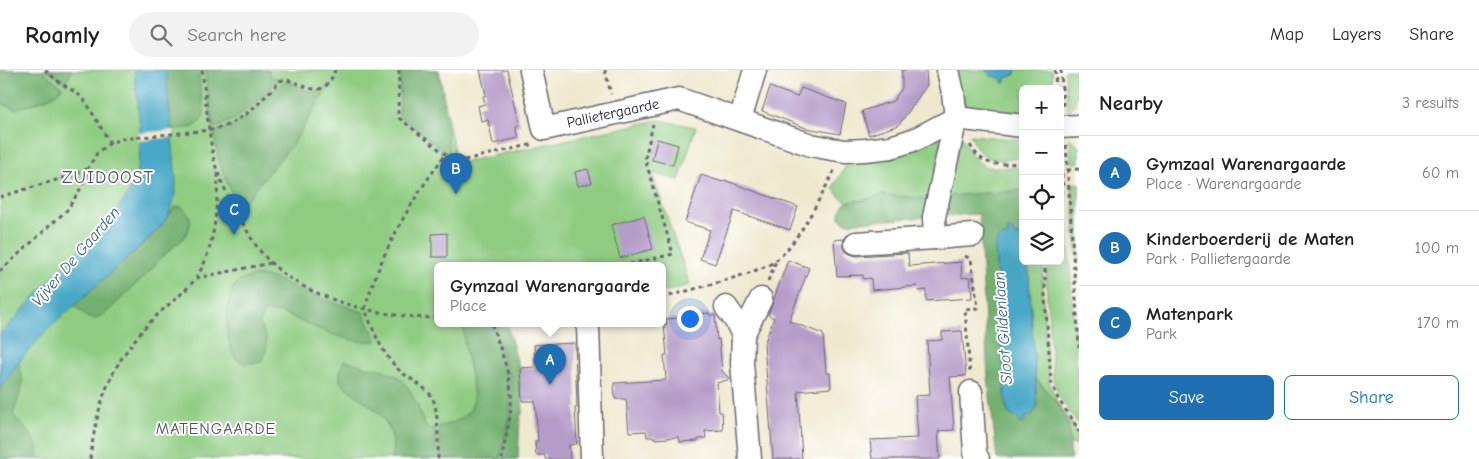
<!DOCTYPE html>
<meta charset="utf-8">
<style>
body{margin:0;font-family:"Comic Neue",sans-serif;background:#f2f2f2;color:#202124}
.controls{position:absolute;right:15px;top:15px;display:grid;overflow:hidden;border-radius:8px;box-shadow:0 5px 20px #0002}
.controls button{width:45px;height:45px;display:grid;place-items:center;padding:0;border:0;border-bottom:1px solid #e0e0e0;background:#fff;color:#202124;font:25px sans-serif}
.you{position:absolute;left:689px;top:248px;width:18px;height:18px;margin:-12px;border:4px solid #fff;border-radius:50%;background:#1a73e8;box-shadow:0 0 0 8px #1a73e833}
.badge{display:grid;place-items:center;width:32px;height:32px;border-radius:50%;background:#1f6fb2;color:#fff;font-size:16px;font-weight:700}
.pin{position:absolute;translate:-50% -41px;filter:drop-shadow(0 1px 2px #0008)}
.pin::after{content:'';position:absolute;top:26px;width:18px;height:15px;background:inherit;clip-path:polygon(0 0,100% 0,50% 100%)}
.popup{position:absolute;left:434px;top:192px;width:232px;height:65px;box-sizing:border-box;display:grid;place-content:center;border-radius:8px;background:#fff;filter:drop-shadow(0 1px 4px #0005);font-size:16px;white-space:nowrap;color:#757577}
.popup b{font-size:19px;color:#202124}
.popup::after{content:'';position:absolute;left:50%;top:100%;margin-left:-10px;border:10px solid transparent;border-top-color:#fff}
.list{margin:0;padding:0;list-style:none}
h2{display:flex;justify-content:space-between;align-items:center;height:65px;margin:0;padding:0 20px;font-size:21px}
h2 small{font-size:16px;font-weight:400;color:#757577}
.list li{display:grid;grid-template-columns:32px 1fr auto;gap:15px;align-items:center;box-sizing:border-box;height:75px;padding:0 20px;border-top:1px solid #e0e0e0}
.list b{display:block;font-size:19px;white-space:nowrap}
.list p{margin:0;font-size:16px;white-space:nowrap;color:#757577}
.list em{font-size:16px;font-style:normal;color:#757577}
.actions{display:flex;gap:10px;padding:15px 20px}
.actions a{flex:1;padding:11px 0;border:1px solid #1f6fb2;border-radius:8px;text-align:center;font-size:18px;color:#1f6fb2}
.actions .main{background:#1f6fb2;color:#fff}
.icon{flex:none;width:28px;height:28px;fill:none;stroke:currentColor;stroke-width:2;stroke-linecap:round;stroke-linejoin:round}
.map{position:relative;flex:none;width:1079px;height:389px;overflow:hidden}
header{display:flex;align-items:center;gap:30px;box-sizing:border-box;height:70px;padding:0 25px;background:#fff;border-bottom:1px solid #e0e0e0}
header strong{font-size:24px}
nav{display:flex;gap:28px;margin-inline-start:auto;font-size:18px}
.search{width:350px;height:45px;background:#f2f2f2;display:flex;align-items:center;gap:12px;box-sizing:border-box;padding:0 18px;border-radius:28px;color:#757577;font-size:19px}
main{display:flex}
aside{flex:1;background:#fff}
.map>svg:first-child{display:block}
.green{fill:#8fcc82;stroke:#58775e}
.forest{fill:#73b070;stroke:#4a6956}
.water{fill:#48a8c7;stroke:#356581}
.pier{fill:#efe8ce}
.building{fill:#b59bc8}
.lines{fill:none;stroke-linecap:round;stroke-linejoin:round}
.minor-casing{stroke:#6a676e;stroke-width:25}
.path{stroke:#6a676e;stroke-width:3;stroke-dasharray:4 4;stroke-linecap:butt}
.minor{stroke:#fff;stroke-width:22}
.labels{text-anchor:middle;stroke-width:4;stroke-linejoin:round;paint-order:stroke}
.street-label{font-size:15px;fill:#22223b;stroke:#fff}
.water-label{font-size:16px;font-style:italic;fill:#335e7a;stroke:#fff}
.neighbourhood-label{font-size:16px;letter-spacing:1px;fill:#554c6c;stroke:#fff}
.quarter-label{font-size:18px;letter-spacing:1px;fill:#554c6c;stroke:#fff}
</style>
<header>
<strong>Roamly</strong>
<div class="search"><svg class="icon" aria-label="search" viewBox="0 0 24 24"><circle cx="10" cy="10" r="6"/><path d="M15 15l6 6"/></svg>Search here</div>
<nav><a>Map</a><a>Layers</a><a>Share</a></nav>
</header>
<main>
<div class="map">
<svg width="1079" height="389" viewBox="0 0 1079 389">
<rect width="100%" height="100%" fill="#fff"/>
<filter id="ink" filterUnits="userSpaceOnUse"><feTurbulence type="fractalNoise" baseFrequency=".02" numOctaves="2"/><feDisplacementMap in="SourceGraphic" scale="10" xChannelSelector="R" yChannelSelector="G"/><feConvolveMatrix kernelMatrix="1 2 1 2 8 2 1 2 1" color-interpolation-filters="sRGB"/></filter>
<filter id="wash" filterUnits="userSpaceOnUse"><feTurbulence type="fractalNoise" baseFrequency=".0096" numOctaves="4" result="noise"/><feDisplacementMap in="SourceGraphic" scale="20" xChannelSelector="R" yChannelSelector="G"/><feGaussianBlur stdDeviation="1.12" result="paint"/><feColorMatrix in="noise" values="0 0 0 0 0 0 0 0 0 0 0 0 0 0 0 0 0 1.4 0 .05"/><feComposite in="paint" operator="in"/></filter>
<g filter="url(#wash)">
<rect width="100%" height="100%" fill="#efe8ce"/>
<g class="green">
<path d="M 0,0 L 439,0 L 456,92 L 464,92 L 658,50 L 696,57 L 679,110 L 652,103 L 690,215 L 663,222 L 662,196 L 438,196 L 438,254 L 505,254 L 517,298 L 516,389 L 0,389 Z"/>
<path d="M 954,0 L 986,0 L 988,3 L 1001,8 L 1002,13 L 1006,12 L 1006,8 L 1014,5 L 1017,0 L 1052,0 L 1053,19 L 1023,19 L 1023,43 L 974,36 L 972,41 L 965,35 Z"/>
<path d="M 1065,0 L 1078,0 C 1078,14 1079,33 1068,43 Z"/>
<path d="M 970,65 L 1023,70 L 1023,88 C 1009,89 991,94 980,82 C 975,77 973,70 970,65 Z"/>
<path d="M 961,66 C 979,102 986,99 1023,97 L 1023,120 L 951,126 L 943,133 Z"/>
<path d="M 941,68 L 931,133 L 923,129 L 882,125 L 863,130 L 847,132 L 839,126 L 833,118 L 848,92 Z"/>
<path d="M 1070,68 L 1079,77 L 1079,92 L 1073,93 L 1071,91 Z"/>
<path d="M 1079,113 L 1079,194 L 1077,194 L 1072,114 Z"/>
<path d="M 1065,122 L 1079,332 L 1079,356 L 1059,326 L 1053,309 L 1047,227 L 1046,191 L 1060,191 L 1060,133 Z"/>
<path d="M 1028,191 L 1043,191 L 1043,228 L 1049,311 L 1057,332 L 1071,352 L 1076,361 L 1077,375 L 1070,374 L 1068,354 L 1043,316 L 1035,308 Z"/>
</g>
<g class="forest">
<path d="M 0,0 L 42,0 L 62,17 C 55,29 28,35 15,39 L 0,33 Z"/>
<path d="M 48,0 L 71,0 L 70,5 L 65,13 Z"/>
<path d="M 166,0 L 198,0 L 204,44 L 203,47 L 199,53 L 194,57 L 171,60 Z"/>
<path d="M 205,0 L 268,0 L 271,7 L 283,8 L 279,10 C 260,29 241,51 213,58 Z"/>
<path d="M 401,0 L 438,0 L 450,86 L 401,47 L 399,43 Z"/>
<path d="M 283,12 C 300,10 308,33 330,14 L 295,71 L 239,138 C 226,112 217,91 214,62 L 229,57 L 246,47 Z"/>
<path d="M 1023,120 L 1023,165 L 1020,166 L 1012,164 L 1012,160 L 1008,160 L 1008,165 C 1000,167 997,169 995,177 L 1006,337 L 1010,345 L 1024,349 L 1037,334 L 1035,308 L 1059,336 L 1068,354 L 1071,389 L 997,389 L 988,307 L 979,144 L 940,146 L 943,133 L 951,126 Z"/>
<path d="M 882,125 L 922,128 L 931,133 L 928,147 L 846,153 L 840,148 C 839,131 849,132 862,130 C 869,129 876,127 882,125 Z"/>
<path d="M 175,137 L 182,137 L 188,143 L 191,151 L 188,161 L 182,170 L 160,188 L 152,199 L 107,242 L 95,249 L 88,248 L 74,235 L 155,163 Z"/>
<path d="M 254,205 L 273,208 L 323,229 L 363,242 L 377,271 C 352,274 328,263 305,253 C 292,247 279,240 264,242 C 256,259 263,255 266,269 C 268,278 265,285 261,292 C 252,294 241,295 235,287 C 224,273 225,232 234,217 C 237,211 247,208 254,205 Z"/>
<path d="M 464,254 L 491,254 C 500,282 512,310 510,340 C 509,356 503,372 500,389 L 440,389 L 439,356 C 451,354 466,349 472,336 C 477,324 467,291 465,278 C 464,270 464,262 464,254 Z"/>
<path d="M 493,254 L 507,254 L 519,298 L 523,342 L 520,347 L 518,389 L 503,389 C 505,370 512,352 513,332 C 513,305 501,279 493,254 Z"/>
<path d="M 344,290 L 368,297 L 381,299 L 399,307 L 409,319 L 418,336 L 424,354 L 429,359 L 435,357 L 436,389 L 391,389 C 401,347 365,335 340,312 L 340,301 Z"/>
<path d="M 19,292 L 23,313 L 13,345 C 28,361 35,366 40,389 L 0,389 L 0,319 Z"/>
</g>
<g class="water">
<path d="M 134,0 L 166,0 L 176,110 C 176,129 171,144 159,159 L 45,262 L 19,292 L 0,319 L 0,264 L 120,136 C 151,95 138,47 134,0 Z"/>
<path d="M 986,0 L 1017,0 L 1014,5 L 1006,8 L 1006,13 L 1002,13 L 1001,8 L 991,6 Z"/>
<path d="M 1008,160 L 1012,160 L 1013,164 L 1017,165 L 1023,168 L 1023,191 L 1028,191 L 1037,336 L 1033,344 L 1024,349 L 1024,353 L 1020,354 L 1020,349 L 1010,345 L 1006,337 L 995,177 C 997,169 1001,166 1008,165 Z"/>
</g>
<path class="pier" d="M 174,60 L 174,67 L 138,71 L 137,63 Z"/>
<g id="blocks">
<g class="building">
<path d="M 480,0 L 507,0 L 520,55 L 516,56 L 519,68 L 493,74 L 488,50 L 481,51 L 478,36 L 485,34 L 483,26 L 486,25 Z"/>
<path d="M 902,0 L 926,0 L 927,15 L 899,55 L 869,65 L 862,41 L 893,31 L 902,18 Z"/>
<path d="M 770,17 L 797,27 L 801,18 L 846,34 L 840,64 L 806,58 L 762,41 Z"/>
<path d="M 657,69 L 678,75 L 673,95 L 652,90 Z"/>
<path d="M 588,99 L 592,113 L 578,116 L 575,102 Z"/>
<path d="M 701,105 L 723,112 L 724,110 L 798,137 L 790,160 L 734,141 L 715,194 L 700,189 L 710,160 L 685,152 Z"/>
<path d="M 644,146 L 653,179 L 620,188 L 611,155 Z"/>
<path d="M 447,163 L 447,187 L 432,187 L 432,164 Z"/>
<path d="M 844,169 L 843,174 L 845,181 L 850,184 L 856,186 L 908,183 L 909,196 L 961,192 L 962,208 L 970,207 L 972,228 L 926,231 L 926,220 L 918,221 L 917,216 L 872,220 L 871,208 L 863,209 L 863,205 L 837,206 L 834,170 Z"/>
<path d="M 788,190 L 809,198 L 789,251 L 823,264 L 826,303 L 830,303 L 831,318 L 798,321 L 802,389 L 773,389 L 764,274 L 774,248 L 768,245 Z"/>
<path d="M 709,243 L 710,245 L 715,245 L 717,270 L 719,269 L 722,301 L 730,309 L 717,313 L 719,342 L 722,342 L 723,360 L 705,361 L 706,368 L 698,369 L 698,371 L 680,372 L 679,367 L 655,369 L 655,367 L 647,367 L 646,361 L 629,362 L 626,329 L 615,329 L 614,313 L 666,310 L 664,285 L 667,285 L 664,255 L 667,254 L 666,249 L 691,247 L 691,244 Z"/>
<path d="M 962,261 L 966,306 L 950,307 L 954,360 L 938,361 L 940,389 L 872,389 L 870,370 L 918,368 L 915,326 L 930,325 L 927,271 L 942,270 L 942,262 Z"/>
<path d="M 575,273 L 577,338 L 575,338 L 577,374 L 569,375 L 570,389 L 545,389 L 545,385 L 536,385 L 535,371 L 538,371 L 535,331 L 522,331 L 520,298 L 535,297 L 534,275 Z"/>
</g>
</g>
</g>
<g filter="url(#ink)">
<use href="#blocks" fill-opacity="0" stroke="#6a676e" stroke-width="1"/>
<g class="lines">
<g class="minor-casing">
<g id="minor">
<path d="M 531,0 L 544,59 L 679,29 L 811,75 L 832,79 L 845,81 L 865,80 L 891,77 L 916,69 L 956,48 L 1023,56"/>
<path d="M 740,50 L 755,0"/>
<path d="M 1060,57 L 1079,56"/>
<path d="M 935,168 L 973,165"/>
<path d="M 856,173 L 935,168 L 934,147 L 956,48 L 953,23 L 948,0"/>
<path d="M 726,237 L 736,251 L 743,265 L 742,293 L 750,389"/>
<path d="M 588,254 L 592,389"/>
<path d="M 743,265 L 761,229"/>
<path d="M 971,322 L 975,383 L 978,389"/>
</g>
</g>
<g class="path">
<path d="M 45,0 L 60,13 L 77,23 L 86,32 L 110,73"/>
<path d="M 202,0 C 206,30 208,61 214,90 C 218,106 226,122 234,136 C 244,156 255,178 271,193 C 310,231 384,248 438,248"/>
<path d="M 399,0 L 398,43 L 399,48 L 450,88 L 454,90 L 464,90 L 534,74"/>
<path d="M 605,0 L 611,24"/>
<path d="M 1055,0 L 1056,19"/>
<path d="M 1061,0 L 1063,37"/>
<path d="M 970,75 C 984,99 999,94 1023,93"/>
<path d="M 1066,75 L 1079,277"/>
<path d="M 1060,80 L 1063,119 L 1060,127"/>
<path d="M 1067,100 L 1079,99"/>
<path d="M 0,127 L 76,104 L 87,99"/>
<path d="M 965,186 L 971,189 L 978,238 L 965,239 L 970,304"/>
<path d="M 1045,191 L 1045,227 L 1051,311 L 1058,329 L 1073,350 L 1079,362"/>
<path d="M 622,196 L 673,184 L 645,89 L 653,54"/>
<path d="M 0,201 L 67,140 L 81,118 L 86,107 L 88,98 L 97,83 L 110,73 L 122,69 L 210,60 L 228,55 L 245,45 L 258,34 L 280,11 C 297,4 322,40 335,0"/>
<path d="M 196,208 L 271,193"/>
<path d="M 768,211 L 776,191"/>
<path d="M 662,228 C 693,219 724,212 754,201 C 761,198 769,196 775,191 C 798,174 822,124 835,99"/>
<path d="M 492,254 C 500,280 513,308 511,336 C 510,354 504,371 502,389"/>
<path d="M 90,389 C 98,328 111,292 155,247 C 168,234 185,223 196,208 C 215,180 217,138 218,105"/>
<path d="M 438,389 C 438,374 439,340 432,327 C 425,316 409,309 399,300 C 382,284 373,260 365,239 C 379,185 412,129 445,85"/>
</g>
<use href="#minor" class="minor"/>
</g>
</g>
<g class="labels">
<g class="street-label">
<text transform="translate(613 43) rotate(-12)" y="5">Pallietergaarde</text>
</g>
<g class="water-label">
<text transform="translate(75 186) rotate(-49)" y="6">Vijver De Gaarden</text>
<text transform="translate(1002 258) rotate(-94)" y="6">Sloot Gildenlaan</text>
</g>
<g class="neighbourhood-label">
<text x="216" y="364">MATENGAARDE</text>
</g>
<g class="quarter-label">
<text x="108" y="113">ZUIDOOST</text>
</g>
</g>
</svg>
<div class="controls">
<button>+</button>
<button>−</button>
<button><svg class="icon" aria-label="locate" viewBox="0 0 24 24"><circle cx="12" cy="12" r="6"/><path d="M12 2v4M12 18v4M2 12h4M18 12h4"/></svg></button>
<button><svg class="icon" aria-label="layers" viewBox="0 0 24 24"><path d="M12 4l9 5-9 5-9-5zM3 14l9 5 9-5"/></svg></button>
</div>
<div class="you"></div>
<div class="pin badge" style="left:550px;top:315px">A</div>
<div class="popup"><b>Gymzaal Warenargaarde</b>Place</div>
<div class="pin badge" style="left:456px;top:124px">B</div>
<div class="pin badge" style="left:234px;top:165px">C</div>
</div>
<aside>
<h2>Nearby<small>3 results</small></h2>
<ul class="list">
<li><span class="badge">A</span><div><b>Gymzaal Warenargaarde</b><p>Place · Warenargaarde</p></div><em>60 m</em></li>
<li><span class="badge">B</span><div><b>Kinderboerderij de Maten</b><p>Park · Pallietergaarde</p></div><em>100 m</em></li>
<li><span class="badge">C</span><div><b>Matenpark</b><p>Park</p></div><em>170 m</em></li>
</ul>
<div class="actions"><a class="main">Save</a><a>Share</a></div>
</aside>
</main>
